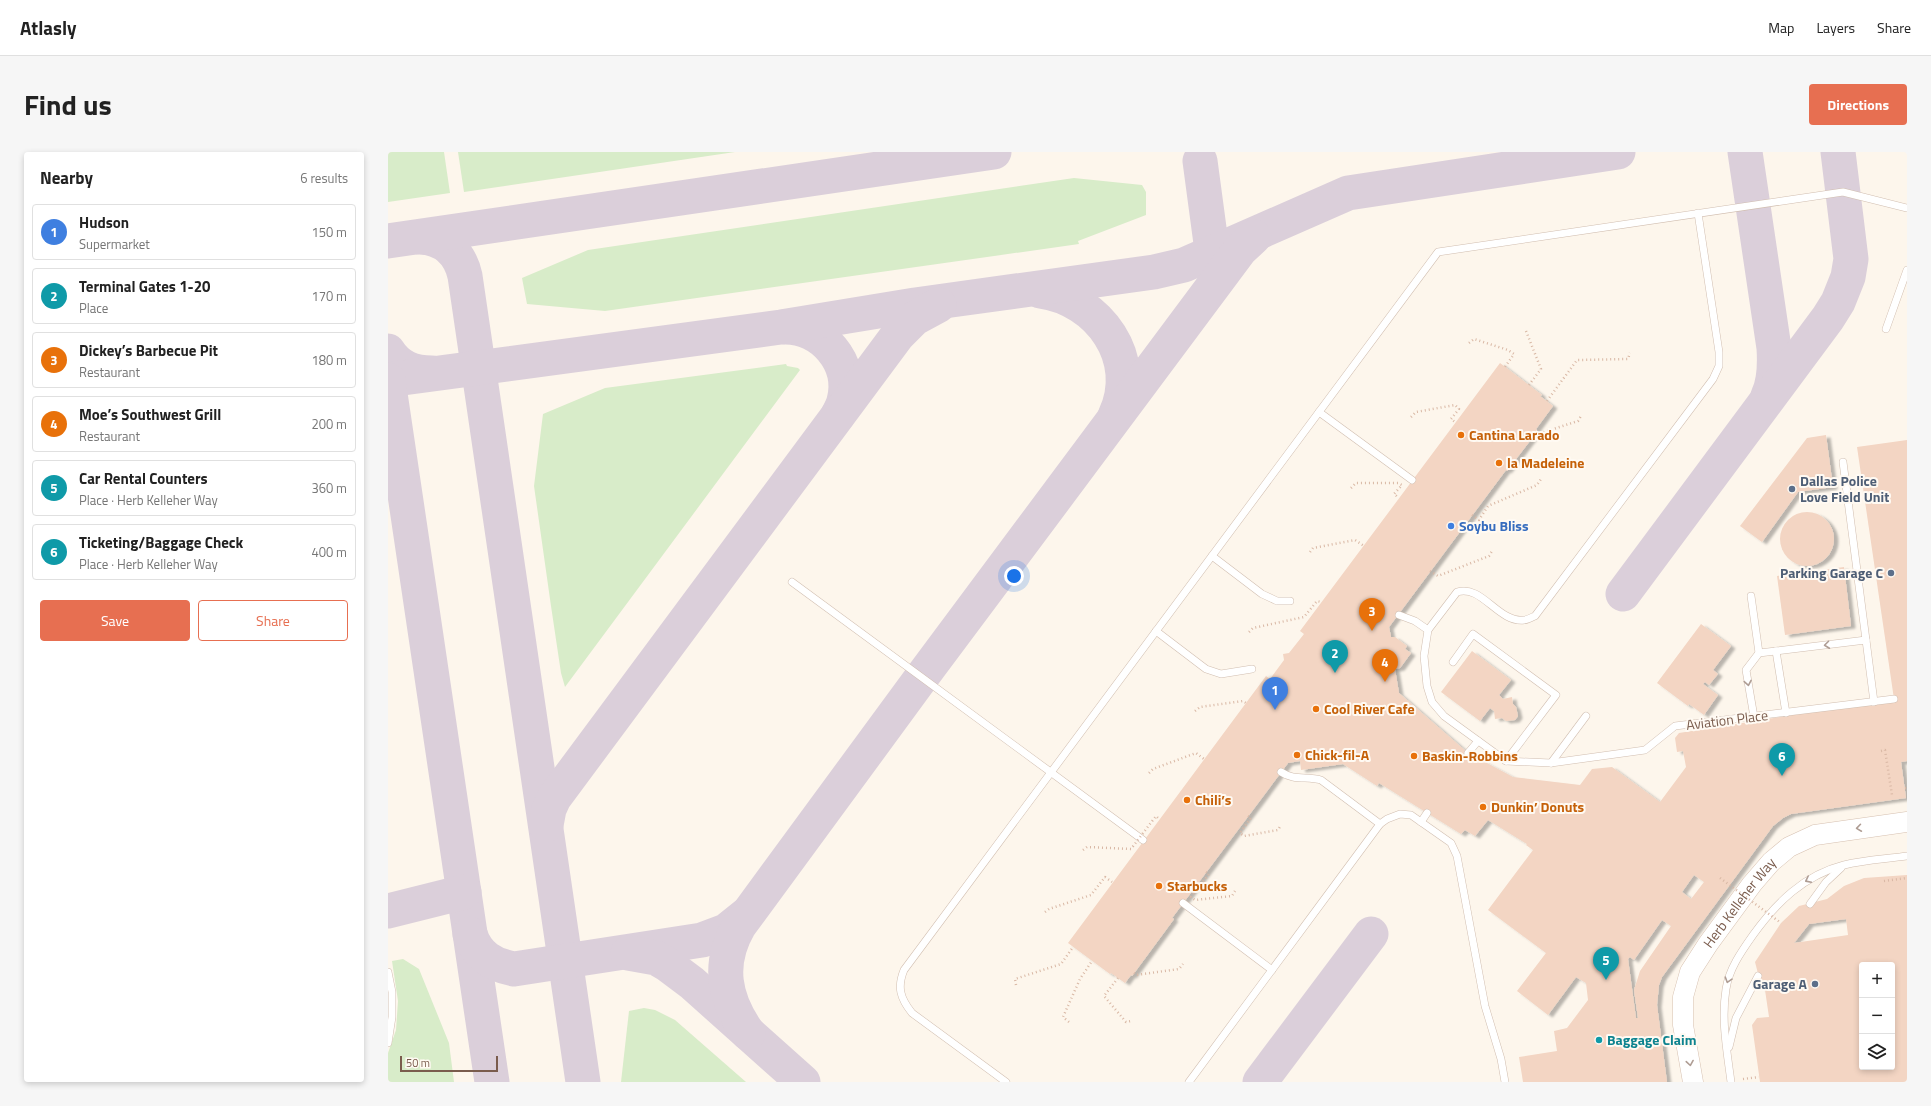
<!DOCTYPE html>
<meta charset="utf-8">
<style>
body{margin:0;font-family:"Titillium Web",sans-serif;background:#f6f6f6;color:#222}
.controls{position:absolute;right:12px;bottom:12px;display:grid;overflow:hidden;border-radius:4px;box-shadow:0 2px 6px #0003}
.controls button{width:36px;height:36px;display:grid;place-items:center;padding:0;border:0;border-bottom:1px solid #e0e0e0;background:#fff;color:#222;font:20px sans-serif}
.scale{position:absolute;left:12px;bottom:10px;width:98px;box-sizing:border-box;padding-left:4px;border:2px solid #7a5c4d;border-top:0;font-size:11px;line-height:14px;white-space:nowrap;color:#7a5c4d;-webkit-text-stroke:3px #fffaf3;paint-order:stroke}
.you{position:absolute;left:626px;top:424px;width:14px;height:14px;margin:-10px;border:3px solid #fff;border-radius:50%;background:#1a73e8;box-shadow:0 0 0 6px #1a73e833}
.badge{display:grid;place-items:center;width:26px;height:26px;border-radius:50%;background:#e76f51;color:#fff;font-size:13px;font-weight:700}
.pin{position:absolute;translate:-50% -33px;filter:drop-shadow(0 1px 2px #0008)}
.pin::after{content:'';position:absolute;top:21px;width:14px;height:12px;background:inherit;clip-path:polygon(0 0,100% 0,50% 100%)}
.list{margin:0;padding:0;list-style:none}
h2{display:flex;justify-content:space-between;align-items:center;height:52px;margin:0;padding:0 16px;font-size:17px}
h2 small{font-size:13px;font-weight:400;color:#767676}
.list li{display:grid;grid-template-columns:26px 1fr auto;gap:12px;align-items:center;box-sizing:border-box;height:56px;margin:0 8px 8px;padding:0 8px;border:1px solid #e0e0e0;border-radius:4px}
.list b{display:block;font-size:15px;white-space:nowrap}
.list p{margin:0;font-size:13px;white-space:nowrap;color:#767676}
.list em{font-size:13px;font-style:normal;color:#767676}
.actions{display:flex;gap:8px;padding:12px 16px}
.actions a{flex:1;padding:9px 0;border:1px solid #e76f51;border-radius:4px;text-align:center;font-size:14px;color:#e76f51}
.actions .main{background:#e76f51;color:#fff}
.icon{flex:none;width:22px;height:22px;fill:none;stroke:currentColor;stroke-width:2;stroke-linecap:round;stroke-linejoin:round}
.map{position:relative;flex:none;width:1519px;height:930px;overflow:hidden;border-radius:4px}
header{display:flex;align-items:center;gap:24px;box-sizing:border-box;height:56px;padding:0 20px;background:#fff;border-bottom:1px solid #e0e0e0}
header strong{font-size:19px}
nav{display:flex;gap:22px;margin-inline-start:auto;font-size:14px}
.intro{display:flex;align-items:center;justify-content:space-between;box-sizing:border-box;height:96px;padding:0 24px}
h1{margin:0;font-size:28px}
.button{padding:10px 18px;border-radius:4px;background:#e76f51;color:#fff;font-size:14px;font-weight:700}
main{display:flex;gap:24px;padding:0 24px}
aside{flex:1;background:#fff;border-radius:4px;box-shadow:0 2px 6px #0003}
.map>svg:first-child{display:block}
.green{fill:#d8ecc9}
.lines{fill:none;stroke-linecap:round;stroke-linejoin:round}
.taxiway{stroke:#dbcfda;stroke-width:35}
.building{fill:#f3d5c3;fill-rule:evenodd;filter:url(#shadow)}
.lane-casing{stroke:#d1beb0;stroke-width:8}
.secondary-casing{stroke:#d6c0b0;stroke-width:21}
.path{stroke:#d9b8a5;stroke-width:2.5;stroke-dasharray:1 3;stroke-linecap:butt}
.lane{stroke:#fff;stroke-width:7}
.secondary{stroke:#fff;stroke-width:20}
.path-bridge{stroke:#d9b8a5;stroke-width:2.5;stroke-dasharray:1 3;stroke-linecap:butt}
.oneway{stroke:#af9d94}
.food-dot{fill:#e8710a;stroke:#fffaf3;stroke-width:1.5}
.service-dot{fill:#5c6f8a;stroke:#fffaf3;stroke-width:1.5}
.shop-dot{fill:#3f7fe0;stroke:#fffaf3;stroke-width:1.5}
.culture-dot{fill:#0f9aa8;stroke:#fffaf3;stroke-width:1.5}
.labels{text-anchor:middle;stroke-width:4;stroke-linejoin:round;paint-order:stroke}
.food-label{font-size:14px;font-weight:bold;fill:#c56008;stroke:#fffaf3;text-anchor:start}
.service-label{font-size:14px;font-weight:bold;fill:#4e5e75;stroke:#fffaf3;text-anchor:end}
.shop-label{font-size:14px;font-weight:bold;fill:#366cbe;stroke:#fffaf3;text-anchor:start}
.street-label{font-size:14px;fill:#7a5c4d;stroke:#fffaf3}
.culture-label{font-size:14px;font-weight:bold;fill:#0d838f;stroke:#fffaf3;text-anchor:start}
</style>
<header>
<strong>Atlasly</strong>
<nav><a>Map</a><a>Layers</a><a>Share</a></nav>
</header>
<div class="intro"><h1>Find us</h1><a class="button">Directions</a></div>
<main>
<aside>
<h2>Nearby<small>6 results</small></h2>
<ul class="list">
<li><span class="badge" style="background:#3f7fe0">1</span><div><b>Hudson</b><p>Supermarket</p></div><em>150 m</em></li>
<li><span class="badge" style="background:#0f9aa8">2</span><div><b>Terminal Gates 1-20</b><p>Place</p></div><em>170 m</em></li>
<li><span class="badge" style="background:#e8710a">3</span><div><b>Dickey’s Barbecue Pit</b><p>Restaurant</p></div><em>180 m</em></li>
<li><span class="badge" style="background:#e8710a">4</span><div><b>Moe’s Southwest Grill</b><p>Restaurant</p></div><em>200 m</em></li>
<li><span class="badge" style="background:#0f9aa8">5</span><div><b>Car Rental Counters</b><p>Place · Herb Kelleher Way</p></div><em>360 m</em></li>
<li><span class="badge" style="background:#0f9aa8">6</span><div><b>Ticketing/Baggage Check</b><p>Place · Herb Kelleher Way</p></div><em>400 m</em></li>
</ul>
<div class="actions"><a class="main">Save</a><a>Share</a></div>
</aside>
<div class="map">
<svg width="1519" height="930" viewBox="0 0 1519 930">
<defs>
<filter id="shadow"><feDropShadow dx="4.5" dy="2.5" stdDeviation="1" flood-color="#0004"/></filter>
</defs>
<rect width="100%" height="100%" fill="#fdf6ec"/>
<g class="green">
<path d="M 0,0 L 56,0 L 62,41 L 0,50 Z"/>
<path d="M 70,0 L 347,0 L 76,40 Z"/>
<path d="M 686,26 L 754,33 L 758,40 L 758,63 L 690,89 L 691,92 L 217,159 L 139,152 L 134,126 L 200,98 Z"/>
<path d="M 398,212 L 399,214 L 410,216 L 412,218 L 177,535 L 173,521 L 163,454 L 146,334 L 155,262 L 217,236 Z"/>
<path d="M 15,807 L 31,817 L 61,891 L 66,930 L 0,930 L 0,901 L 8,878 L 10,849 L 4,809 Z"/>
<path d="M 256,856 L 267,858 L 287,868 L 358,930 L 233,930 L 241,859 Z"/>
</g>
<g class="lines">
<g class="taxiway">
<path d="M 1357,0 L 1386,196 C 1387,212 1387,229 1380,244"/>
<path d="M 812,9 L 827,121"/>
<path d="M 32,85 C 56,86 72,101 77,124 L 195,930"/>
<path d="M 0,89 L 606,0"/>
<path d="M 652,139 C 711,147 754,207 727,264"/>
<path d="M 396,175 C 434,174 466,211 456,249 C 455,254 452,259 450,263"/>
<path d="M 0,199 C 10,215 25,221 44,221"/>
<path d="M 0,228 L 393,175 L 527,153 L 766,120 L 796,113 L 960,41 L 1230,0"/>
<path d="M 0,228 L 104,930"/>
<path d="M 1235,442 L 1440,166 L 1450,150 L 1460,125 L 1463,107 L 1450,0"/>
<path d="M 158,673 L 161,657 L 166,646 L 509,184 L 527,166 L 551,153"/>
<path d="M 0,759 L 76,740"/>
<path d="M 82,782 C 89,804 105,813 126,817 L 314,788 L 338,779 L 358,763"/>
<path d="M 240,801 L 268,806 L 280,813 L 304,831 L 415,930"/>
<path d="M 360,881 C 336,847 329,812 351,774 L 533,526 L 852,98 L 866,85"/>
<path d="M 872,930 L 983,782"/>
</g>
</g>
<g class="building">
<path d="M 1112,211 L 1154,243 L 1152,244 L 1165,254 L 1148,277 L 1149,278 L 1148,281 L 1119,319 L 1118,318 L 1001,475 L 1003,485 L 1007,485 L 1019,494 L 1017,497 L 1023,501 L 1012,516 L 1007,517 L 1011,541 L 1080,601 L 1125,625 L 1192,633 L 1204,617 L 1224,615 L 1272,650 L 1298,615 L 1295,599 L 1289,600 L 1287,586 L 1291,581 L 1506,547 L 1469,295 L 1519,288 L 1519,609 L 1513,610 L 1518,646 L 1403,662 L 1395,666 L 1385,674 L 1274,825 L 1271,833 L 1269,853 L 1279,930 L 1135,930 L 1131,905 L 1169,899 L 1166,879 L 1179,876 L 1200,848 L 1198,831 L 1188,825 L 1160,863 L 1129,839 L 1158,801 L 1100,758 L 1145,698 L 1138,693 L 1139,692 L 1100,668 L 1087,684 L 1077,678 L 1073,682 L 991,631 L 989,634 L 955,612 L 913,618 L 912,609 L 900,611 L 784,766 L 786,767 L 744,824 L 743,823 L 737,831 L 723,821 L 722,822 L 680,791 L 878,524 L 882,527 L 896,508 L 895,502 L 901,501 L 916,482 L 912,479 ZM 1306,723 L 1316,730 L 1303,747 L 1294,740 ZM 1274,768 L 1283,774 L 1252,819 L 1246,838 L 1250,866 L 1248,866 L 1240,807 L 1242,805 L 1246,808 Z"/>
<path d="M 1438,283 L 1445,335 L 1410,340 L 1374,390 L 1352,374 L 1419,286 Z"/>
<circle cx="1419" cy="387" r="27"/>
<path d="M 1456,415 L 1463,474 L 1397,483 L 1389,424 Z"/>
<path d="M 1313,472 L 1343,494 L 1325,518 L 1330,522 L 1321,533 L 1317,530 L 1315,532 L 1330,543 L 1316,563 L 1301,552 L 1300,554 L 1269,531 Z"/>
<path d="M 1084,499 L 1123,528 L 1111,543 L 1115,547 L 1124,545 L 1125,552 L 1128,555 L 1130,564 L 1127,568 L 1118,569 L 1114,566 L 1107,567 L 1106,559 L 1102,556 L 1092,569 L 1053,540 Z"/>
<path d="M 1519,723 L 1519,930 L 1372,930 L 1364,873 L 1369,866 L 1381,865 L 1377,838 L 1374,837 L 1367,810 L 1393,771 L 1411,754 L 1439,747 L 1456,734 L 1476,726 ZM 1458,767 L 1460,783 L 1406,791 L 1421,772 ZM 1474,813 L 1504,813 L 1504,915 L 1474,915 Z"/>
</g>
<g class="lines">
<g class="lane-casing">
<g id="lane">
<path d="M 1310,61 L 1331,200 L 1331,214 L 1325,227 L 1147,464 C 1144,465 1139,468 1136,468 C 1110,471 1094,432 1069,440 L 1040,478 L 1036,504 L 1039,534 L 1044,550 L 1056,564 L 1118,609 L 1163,611 L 1257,598 L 1287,574 L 1506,547"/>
<path d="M 1498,177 L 1519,118"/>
<path d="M 931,260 L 1024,328"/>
<path d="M 1455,310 L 1486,550"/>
<path d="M 824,404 L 874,442 L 889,449 L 902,449"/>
<path d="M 404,430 L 755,688"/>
<path d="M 1363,444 L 1371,501"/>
<path d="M 1011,463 L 1027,469 L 1040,478"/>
<path d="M 768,479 L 818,517 L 833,522 L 864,517"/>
<path d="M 1388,499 L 1398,561"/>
<path d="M 1065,510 L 1085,482 L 1168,543 L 1118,609"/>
<path d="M 1366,565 L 1358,518 L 1371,501 L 1478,488"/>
<path d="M 1080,601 L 1090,589"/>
<path d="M 1163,611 L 1198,564"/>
<path d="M 893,620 C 906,629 919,624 933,628 L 992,672"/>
<path d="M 1033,670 L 1039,661"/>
<path d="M 795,751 L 884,818"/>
<path d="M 1422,752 L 1438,730 L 1453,716"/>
<path d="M 0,820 L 4,840 L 4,865 L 0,891"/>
<path d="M 1341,895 L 1348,866 L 1370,824"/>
<path d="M 618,930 L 524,861 C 512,846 509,835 516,818 L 1050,100 L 1455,40 L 1519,56"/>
<path d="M 801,930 L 992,672 L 999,667 L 1012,662 L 1023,663 L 1063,691 L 1069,704 L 1097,854 L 1113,907 L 1117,930"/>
<path d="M 1343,930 C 1339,899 1333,868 1338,837 C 1341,817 1353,800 1365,783 C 1388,751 1416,723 1456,713 C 1476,708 1498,707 1519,704"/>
</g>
</g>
<g class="secondary-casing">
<g id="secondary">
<path id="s1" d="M 1305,930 L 1295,873 L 1295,845 L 1302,820 L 1320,792 L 1364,732 L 1383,710 L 1401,695 L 1427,683 L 1519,670"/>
</g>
</g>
<g class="path">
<path d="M 1138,179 L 1153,217 L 1141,233"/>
<path d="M 1081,191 L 1086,187 L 1120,198 L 1126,202 L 1117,215"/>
<path d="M 1159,249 L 1189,208 L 1240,207 L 1242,201"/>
<path d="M 1023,265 L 1028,260 L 1067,253 L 1071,257 L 1063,267 L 1067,270"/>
<path d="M 1148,281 L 1150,282 L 1190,269 L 1193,264"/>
<path d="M 963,336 L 968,331 L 1010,331 L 1014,333 L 1006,342 L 1011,346"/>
<path d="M 1084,363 L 1091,368 L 1100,354 L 1149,333 L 1153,327"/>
<path d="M 922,400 L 925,396 L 967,388 L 976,394"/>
<path d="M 1042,419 L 1050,424 L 1101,404 L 1104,399"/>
<path d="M 861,480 L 865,476 L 916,465 L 929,449 L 933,450"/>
<path d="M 807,559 L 812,555 L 855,549 L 858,551"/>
<path d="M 1493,599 L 1497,598 L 1504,643"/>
<path d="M 761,621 L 765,617 L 808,601 L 816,607"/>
<path d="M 1517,636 L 1519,636"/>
<path d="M 860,664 L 863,666 L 852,681 L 856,684 L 890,678 L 893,673"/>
<path d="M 818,720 L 821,722 L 803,745 L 807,748 L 844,744 L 847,739"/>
<path d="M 1496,729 L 1519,726"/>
<path d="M 657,760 L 661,757 L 703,743 L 717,725 L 724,730"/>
<path d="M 746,821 L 748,823 L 791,817 L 795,812"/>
<path d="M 730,826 L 716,844 L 738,870 L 743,869"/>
<path d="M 628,833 L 627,827 L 673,812 L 685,795"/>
<path d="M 681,870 L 675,865 L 692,827 L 704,809"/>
<path d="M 1355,927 L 1371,925"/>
</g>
<use href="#lane" class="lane"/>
<use href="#secondary" class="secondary"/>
<g class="path-bridge">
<path d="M 695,698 L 699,695 L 743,697 L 768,664 L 771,667"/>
<path d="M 1332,726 L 1393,771"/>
</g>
</g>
<defs><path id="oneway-chevron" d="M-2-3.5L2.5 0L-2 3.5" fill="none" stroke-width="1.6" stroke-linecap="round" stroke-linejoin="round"/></defs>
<g class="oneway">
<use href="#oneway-chevron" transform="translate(1439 493) rotate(173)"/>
<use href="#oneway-chevron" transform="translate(1360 531) rotate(80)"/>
<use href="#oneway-chevron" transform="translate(1471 676) rotate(172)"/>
<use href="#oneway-chevron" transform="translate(1420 728) rotate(153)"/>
<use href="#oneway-chevron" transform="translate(1340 828) rotate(107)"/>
<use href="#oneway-chevron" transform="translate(1302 911) rotate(81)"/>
</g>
<g class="food-dot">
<circle cx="1073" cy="283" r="4"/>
<circle cx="1111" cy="311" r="4"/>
<circle cx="928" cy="557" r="4"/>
<circle cx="909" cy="603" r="4"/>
<circle cx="1026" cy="604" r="4"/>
<circle cx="799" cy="648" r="4"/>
<circle cx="1095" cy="655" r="4"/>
<circle cx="771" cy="734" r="4"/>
</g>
<g class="service-dot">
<circle cx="1404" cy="337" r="4"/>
<circle cx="1503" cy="421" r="4"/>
<circle cx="1427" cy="832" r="4"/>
</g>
<circle class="shop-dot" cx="1063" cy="374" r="4"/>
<circle class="culture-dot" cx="1211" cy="888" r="4"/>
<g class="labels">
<g class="food-label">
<text x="1081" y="288">Cantina Larado</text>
<text x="1119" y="316">la Madeleine</text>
<text x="936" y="562">Cool River Cafe</text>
<text x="917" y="608">Chick-fil-A</text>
<text x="1034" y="609">Baskin-Robbins</text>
<text x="807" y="653">Chili’s</text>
<text x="1103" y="660">Dunkin’ Donuts</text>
<text x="779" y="739">Starbucks</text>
</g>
<g class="service-label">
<text x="1412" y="334" text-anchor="start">Dallas Police<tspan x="1412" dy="16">Love Field Unit</tspan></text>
<text x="1495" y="426">Parking Garage C</text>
<text x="1419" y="837">Garage A</text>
</g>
<g class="shop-label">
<text x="1071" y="379">Soybu Bliss</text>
</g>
<g class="street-label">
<text transform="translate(1339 568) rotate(-7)" y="5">Aviation Place</text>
<text dy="5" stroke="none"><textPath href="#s1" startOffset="197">Herb Kelleher Way</textPath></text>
</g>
<g class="culture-label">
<text x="1219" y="893">Baggage Claim</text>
</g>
</g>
</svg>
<div class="controls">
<button>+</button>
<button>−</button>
<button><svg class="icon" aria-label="layers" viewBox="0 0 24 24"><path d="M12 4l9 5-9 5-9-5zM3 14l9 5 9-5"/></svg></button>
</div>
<div class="scale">50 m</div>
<div class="you"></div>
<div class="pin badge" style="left:887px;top:558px;background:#3f7fe0">1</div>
<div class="pin badge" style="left:947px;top:521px;background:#0f9aa8">2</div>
<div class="pin badge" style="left:984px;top:479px;background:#e8710a">3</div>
<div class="pin badge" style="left:997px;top:530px;background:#e8710a">4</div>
<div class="pin badge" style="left:1218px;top:828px;background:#0f9aa8">5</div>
<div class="pin badge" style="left:1394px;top:624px;background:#0f9aa8">6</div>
</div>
</main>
